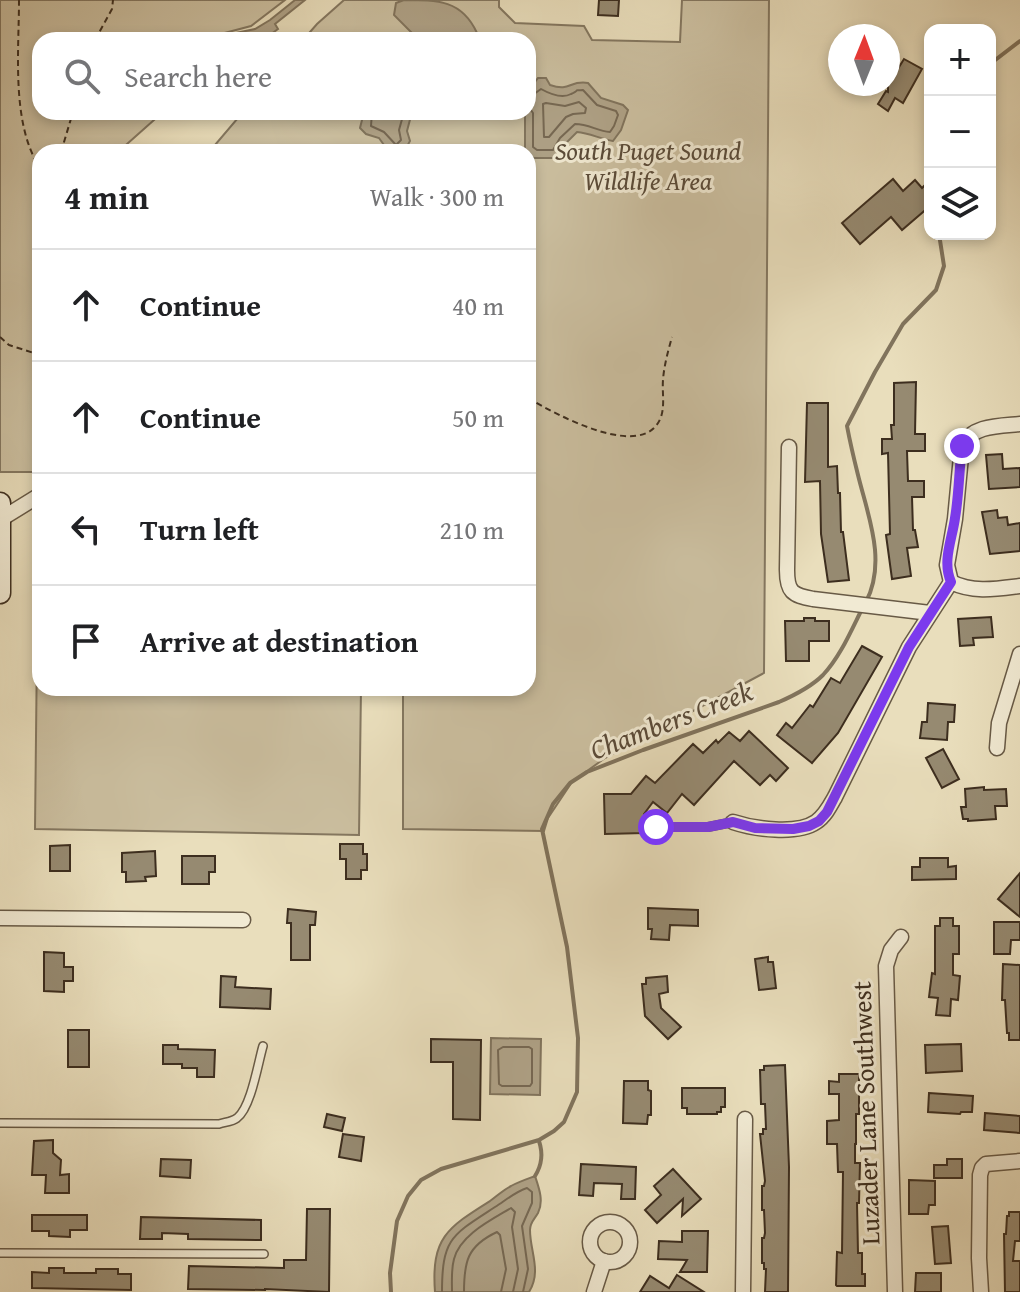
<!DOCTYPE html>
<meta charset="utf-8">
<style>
body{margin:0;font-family:"Gentium Book Plus",serif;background:#f6f6f6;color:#202124}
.controls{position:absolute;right:24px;top:24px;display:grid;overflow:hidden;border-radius:16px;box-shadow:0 4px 12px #0003}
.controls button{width:72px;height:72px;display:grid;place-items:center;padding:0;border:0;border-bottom:2px solid #e0e0e0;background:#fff;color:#202124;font:40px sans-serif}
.compass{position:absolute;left:828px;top:24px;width:72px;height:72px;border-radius:50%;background:#fff;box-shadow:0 4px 12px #0003;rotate:1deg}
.stop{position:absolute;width:24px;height:24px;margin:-18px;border:6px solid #7c3aed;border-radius:50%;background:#fff}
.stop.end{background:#7c3aed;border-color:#fff;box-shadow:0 2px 8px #0008}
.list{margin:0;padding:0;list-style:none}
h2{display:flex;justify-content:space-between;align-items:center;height:104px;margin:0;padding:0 32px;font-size:34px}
h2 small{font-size:26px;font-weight:400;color:#757577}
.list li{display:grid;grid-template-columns:52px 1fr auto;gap:24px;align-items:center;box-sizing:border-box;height:112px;padding:0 32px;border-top:2px solid #e0e0e0}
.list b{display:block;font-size:30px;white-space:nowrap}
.list em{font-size:26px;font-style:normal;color:#757577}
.icon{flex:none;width:44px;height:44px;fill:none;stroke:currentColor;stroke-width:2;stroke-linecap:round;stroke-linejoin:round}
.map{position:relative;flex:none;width:1020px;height:1292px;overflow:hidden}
.search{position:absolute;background:#fff;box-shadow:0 4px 12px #0003;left:32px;top:32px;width:504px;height:88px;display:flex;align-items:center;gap:20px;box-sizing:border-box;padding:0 28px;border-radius:24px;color:#757577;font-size:30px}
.panel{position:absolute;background:#fff;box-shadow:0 4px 12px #0003;left:32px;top:144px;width:504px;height:552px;border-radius:24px}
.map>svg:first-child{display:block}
.green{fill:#ccc0a1;stroke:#847760;stroke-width:2}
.water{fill:#afa287;stroke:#81745d;stroke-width:2}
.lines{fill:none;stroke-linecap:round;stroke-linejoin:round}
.shore{stroke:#766853;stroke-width:2}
.stream{stroke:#81745d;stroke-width:4}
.building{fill:#968a71;stroke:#3d2e1f;stroke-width:2}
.lane-casing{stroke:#685a46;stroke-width:10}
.street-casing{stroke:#685a46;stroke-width:17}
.secondary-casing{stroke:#3d2e1f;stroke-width:23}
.path{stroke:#3d2e1f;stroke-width:2;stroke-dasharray:6 4;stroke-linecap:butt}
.lane{stroke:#f1ead3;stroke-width:7}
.street{stroke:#f1ead3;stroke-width:14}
.secondary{stroke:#f1ead3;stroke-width:20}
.route{stroke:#7c3aed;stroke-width:10}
.labels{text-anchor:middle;stroke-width:6;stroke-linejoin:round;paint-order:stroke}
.park-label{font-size:26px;font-style:italic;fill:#5a4b39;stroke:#f1ead3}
.street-label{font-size:26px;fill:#3d2e1f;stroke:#f1ead3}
.water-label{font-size:28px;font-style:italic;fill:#5a4b39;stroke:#f1ead3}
</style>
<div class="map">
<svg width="1020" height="1292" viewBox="0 0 1020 1292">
<rect width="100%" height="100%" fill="#e9debc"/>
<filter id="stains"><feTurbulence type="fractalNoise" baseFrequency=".0025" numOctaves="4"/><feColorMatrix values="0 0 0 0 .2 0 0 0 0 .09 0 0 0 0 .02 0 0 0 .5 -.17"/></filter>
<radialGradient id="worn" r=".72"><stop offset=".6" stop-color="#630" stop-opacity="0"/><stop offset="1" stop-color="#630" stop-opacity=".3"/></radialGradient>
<g class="green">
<path d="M 0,0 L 285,0 L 251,26 L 198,40 L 40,40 L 40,112 L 163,112 L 118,152 L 40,152 L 40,472 L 0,472 Z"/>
<path d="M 344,0 L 499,0 L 499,7 L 515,23 L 584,26 L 592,40 L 680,42 L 682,0 L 769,0 L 764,673 L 605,758 L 572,782 L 548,818 L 544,831 L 403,829 L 403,688 L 528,688 L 528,152 L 209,152 L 243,112 L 528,112 L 528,40 L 303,40 L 317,24 Z"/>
<path d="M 37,646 L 40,646 L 40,688 L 361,688 L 359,835 L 35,829 Z"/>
</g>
<g class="water">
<path d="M 295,0 L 305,0 L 275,24 L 278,29 L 263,40 L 250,40 L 242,37 L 229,40 L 202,40 L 255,29 L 270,20 Z"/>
<path d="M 404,0 C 438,0 462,0 477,33 L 474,40 L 416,40 L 414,35 L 394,15 L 396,3 Z"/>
<path d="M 538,78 L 546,78 L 550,85 C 571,92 569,80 588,83 L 601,98 L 623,105 L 628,110 L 621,130 L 613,141 C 600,139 590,133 577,132 L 566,143 L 559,158 L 532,158 L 528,155 L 528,152 L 525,152 L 525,112 L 528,112 L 528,91 Z"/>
<path d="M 364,112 L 412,112 L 407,131 L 410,141 L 404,152 L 389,152 L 379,138 L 366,134 L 360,128 Z"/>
<path d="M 491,1038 L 541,1039 L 540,1095 L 490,1094 Z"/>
<path d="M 535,1176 C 539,1188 544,1201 538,1213 C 534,1220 530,1222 530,1230 C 530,1252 542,1271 529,1292 L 435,1292 C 431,1238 447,1228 490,1201 C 497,1196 503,1190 511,1186 C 518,1182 527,1179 535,1176 Z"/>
</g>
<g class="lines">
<g class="shore">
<path d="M 528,95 L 534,94 L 541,89 C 550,94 562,99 571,94 C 582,89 571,91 583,90 L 597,105 L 616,111 L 618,115 L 614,126 L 610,132 C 597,131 589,124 575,124 L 560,138 L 553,150 L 537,150 L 533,147 L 533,113 L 528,106"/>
<path d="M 579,102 L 586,108 L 585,113 L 573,114 L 566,117 L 549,137 L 544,137 L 543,104 L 546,103 L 565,106 Z"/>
<path d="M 372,112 L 371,126 L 384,132 L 396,145 L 401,140 L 399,130 L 404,112"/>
<path d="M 503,1047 L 529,1047 L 532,1049 L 532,1083 L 530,1086 L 502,1086 L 499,1084 L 498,1050 Z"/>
<path d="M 442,1292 C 442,1238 452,1235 495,1207 C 506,1200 515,1192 527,1188 L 532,1192 L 532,1203 L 522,1226 L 528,1269 L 523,1292"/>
<path d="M 452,1292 C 452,1281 451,1270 454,1259 C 460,1235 491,1220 511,1208 L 515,1212 L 512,1227 L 518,1269 L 513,1292"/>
<path d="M 464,1292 C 464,1262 467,1246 497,1232 L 500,1235 L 506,1269 L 501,1292"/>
</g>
<g class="stream">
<path d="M 990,64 L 1020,41"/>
<path d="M 930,155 L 930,180"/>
<path d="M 866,602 C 887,561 868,516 858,475 C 854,459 850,442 847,426 L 875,372 L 903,324 L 936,290 L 944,266 L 939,234"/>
<path d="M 535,1176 C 542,1165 543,1153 539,1141"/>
<path d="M 391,1292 L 390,1273 L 397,1221 L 408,1196 L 421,1180 L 441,1169 L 539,1140 L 554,1131 L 564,1122 L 577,1092 L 578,1038 L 567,947 L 542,829 L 553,804 L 570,783 L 587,772 L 643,750 L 779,702 C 795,695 811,687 823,675 C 840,657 851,631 862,609"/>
</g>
</g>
<g class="building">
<path d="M 599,0 L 619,0 L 618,16 L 598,15 Z"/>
<path d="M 904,59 L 922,69 L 903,103 L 895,98 L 888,111 L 878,104 L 886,91 L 888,92 L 888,60 L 899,67 Z"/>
<path d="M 893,179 L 903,191 L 915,180 L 922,188 L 924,186 L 930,193 L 930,206 L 902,230 L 891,217 L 860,244 L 842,223 Z"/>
<path d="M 916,382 L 915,434 L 925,434 L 925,451 L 907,451 L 908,481 L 924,481 L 924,497 L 912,497 L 913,530 L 915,530 L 918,547 L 907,548 L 911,576 L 892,579 L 886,535 L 890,534 L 888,453 L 882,454 L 882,439 L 892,439 L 891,425 L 894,425 L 894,383 Z"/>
<path d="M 807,403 L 828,403 L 828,467 L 837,466 L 838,493 L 840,493 L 841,532 L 843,532 L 849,580 L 828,582 L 821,534 L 820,481 L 805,482 Z"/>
<path d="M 1002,454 L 1003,469 L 1020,468 L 1020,487 L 989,489 L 986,455 Z"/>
<path d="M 997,510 L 998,518 L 1007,517 L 1008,525 L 1020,523 L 1020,551 L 990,554 L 982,512 Z"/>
<path d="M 991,617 L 993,637 L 973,638 L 974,645 L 960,646 L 958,619 Z"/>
<path d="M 804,618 L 815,618 L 815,621 L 829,621 L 829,641 L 809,641 L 809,661 L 786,661 L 785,621 L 804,621 Z"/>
<path d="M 862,646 L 882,657 L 838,733 L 812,763 L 777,735 L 786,723 L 792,728 L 810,705 L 813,707 L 831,678 L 840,683 Z"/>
<path d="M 928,703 L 955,705 L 954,722 L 948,722 L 947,740 L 920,738 L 922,722 L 927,722 Z"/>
<path d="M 749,731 L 788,768 L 776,781 L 770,775 L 760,785 L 734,761 L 694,805 L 682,794 L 667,813 L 653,802 L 644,814 L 644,833 L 605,834 L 604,794 L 631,794 L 646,776 L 655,783 L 693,744 L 703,753 L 716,740 L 718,743 L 729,732 L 740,741 Z"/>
<path d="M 943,749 L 959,779 L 942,788 L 926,758 Z"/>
<path d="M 984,787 L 984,790 L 1006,789 L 1007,806 L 995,806 L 996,819 L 968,821 L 968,819 L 963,819 L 961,807 L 966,807 L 965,789 Z"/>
<path d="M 340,844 L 363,844 L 363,854 L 367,854 L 367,870 L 361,870 L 361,879 L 346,879 L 346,859 L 340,859 Z"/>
<path d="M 70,845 L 70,871 L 50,871 L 50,846 Z"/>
<path d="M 155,851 L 156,876 L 145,877 L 146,881 L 126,882 L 126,872 L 122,872 L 122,853 Z"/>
<path d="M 182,856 L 215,856 L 215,872 L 209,872 L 209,884 L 182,884 Z"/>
<path d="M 920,858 L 948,858 L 948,867 L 956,866 L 956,879 L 912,880 L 912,867 L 920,867 Z"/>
<path d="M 1020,873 L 1020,917 L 998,899 Z"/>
<path d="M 648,908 L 698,910 L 698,926 L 670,925 L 669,940 L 651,939 L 652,929 L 648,929 Z"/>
<path d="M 288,909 L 316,912 L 315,925 L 310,925 L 310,960 L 291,960 L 291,923 L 287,923 Z"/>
<path d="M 940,918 L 953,918 L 953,926 L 959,926 L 959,954 L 953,954 L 953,975 L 960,976 L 958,1000 L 951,999 L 950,1016 L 936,1015 L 938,998 L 929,997 L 932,973 L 935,974 L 935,926 L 940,926 Z"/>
<path d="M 994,922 L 1020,922 L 1020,940 L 1011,940 L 1010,954 L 994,954 Z"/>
<path d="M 44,952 L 64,953 L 64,967 L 73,967 L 73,981 L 64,981 L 64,992 L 44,991 Z"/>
<path d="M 768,957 L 768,962 L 773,962 L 776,988 L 759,990 L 755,959 Z"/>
<path d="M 1003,964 L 1020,965 L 1020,1040 L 1009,1040 L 1009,1033 L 1007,1033 L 1005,1000 L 1002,1000 Z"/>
<path d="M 221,976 L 236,977 L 235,987 L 271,989 L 270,1009 L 220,1007 Z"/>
<path d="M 667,976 L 668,992 L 659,994 L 661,1008 L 681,1027 L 668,1039 L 645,1016 L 642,984 L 646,984 L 646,978 Z"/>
<rect x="68" y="1030" width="21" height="37"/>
<path d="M 431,1039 L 481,1040 L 480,1120 L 453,1119 L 453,1062 L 431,1062 Z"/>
<path d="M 961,1044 L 962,1071 L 926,1073 L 925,1045 Z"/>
<path d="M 163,1045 L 178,1045 L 178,1049 L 215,1050 L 214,1077 L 197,1077 L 197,1068 L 182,1068 L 182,1064 L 163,1064 Z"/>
<path d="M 785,1065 L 789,1167 L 788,1292 L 765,1292 L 766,1269 L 764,1269 L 764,1263 L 762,1263 L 762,1238 L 764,1238 L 765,1233 L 764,1210 L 762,1210 L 762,1186 L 764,1186 L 765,1181 L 760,1134 L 763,1134 L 763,1129 L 766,1129 L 765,1104 L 761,1104 L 760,1070 L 764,1070 L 764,1066 Z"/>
<path d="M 839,1074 L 859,1074 L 859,1114 L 856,1114 L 856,1144 L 855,1144 L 855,1163 L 860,1163 L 859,1203 L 857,1203 L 858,1253 L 862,1253 L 862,1274 L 865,1274 L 865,1286 L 837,1286 L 836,1285 L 837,1252 L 842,1253 L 843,1172 L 838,1172 L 837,1144 L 827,1144 L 827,1121 L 839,1120 L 839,1094 L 829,1094 L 829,1081 L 839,1082 Z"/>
<path d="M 624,1081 L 648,1081 L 648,1090 L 651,1091 L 651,1115 L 648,1115 L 647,1124 L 623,1123 Z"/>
<path d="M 682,1088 L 725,1088 L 725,1107 L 721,1107 L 721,1112 L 717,1112 L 717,1114 L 687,1114 L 687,1108 L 682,1108 Z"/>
<path d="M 929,1093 L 973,1096 L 972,1112 L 961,1112 L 960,1114 L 928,1112 Z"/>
<path d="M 985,1113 L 1020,1116 L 1020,1133 L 984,1130 Z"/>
<path d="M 327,1114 L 345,1118 L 342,1131 L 324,1127 Z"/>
<path d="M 343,1134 L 364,1137 L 361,1161 L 339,1157 Z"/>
<path d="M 53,1140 L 53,1153 L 61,1160 L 60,1175 L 69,1174 L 69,1193 L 45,1193 L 46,1175 L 32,1175 L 34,1141 Z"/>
<path d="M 161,1159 L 191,1160 L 190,1178 L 160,1176 Z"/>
<path d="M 947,1159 L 962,1159 L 962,1178 L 934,1178 L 934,1165 L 947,1165 Z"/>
<path d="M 581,1164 L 636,1167 L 635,1199 L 621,1199 L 622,1184 L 594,1183 L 593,1196 L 579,1195 Z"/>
<path d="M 673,1169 L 701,1199 L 682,1216 L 683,1199 L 657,1223 L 645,1210 L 661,1195 L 654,1186 Z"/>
<path d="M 909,1180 L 935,1181 L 935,1205 L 929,1205 L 928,1214 L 909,1214 Z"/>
<path d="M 307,1209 L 330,1209 L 329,1292 L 265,1289 L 265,1290 L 188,1289 L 189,1266 L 284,1268 L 284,1260 L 306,1260 Z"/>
<path d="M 1009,1212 L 1020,1212 L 1020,1241 L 1015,1241 L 1013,1261 L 1020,1261 L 1020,1292 L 1005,1292 L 1004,1234 L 1006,1234 L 1007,1216 L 1009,1216 Z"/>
<path d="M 32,1215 L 87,1215 L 87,1230 L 70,1230 L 70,1237 L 49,1236 L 49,1231 L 32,1231 Z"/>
<path d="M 141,1217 L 261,1220 L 261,1240 L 188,1239 L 188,1234 L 162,1233 L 162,1239 L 140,1239 Z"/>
<path d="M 948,1226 L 951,1263 L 935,1264 L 932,1227 Z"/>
<path d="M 682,1231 L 708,1231 L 707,1272 L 680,1272 L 687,1260 L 658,1259 L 659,1241 L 682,1242 Z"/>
<path d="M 49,1268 L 64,1268 L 64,1273 L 96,1273 L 96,1269 L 118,1269 L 118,1274 L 131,1274 L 131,1290 L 32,1288 L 32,1272 L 49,1273 Z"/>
<path d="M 916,1273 L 941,1273 L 941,1292 L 915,1292 Z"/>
<path d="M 677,1275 L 704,1292 L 640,1292 L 650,1276 L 669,1288 Z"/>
</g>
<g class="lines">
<g class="lane-casing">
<g id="lane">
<path d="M 656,827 L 708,827 L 733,822"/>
<path d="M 0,1123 L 219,1124 C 225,1122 232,1122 237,1118 C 251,1108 258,1063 263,1046"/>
<path d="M 0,1253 L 264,1254"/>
</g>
</g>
<g class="street-casing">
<g id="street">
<path d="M 789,447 L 787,570 C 787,592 792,595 813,599 L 930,613"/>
<path d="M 1,519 L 40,495"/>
<path d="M 951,582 L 947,565 L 955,519 L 962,446 C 972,425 999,426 1020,424"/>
<path d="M 951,582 C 973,593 996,589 1020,586"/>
<path d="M 997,748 L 999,723 L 1020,654"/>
<path d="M 733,822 C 754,829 797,835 816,822 C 825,816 830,806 835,797 L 909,647 L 951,582"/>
<path d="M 0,918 L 243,920"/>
<circle cx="610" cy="1242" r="20"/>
<path d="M 594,1292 L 604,1261"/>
<path d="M 743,1292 L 745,1119"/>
<path d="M 895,1292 L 886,966 L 891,950 L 901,937"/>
<path d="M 981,1292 L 979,1258 L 980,1175 L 982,1168 L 986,1164 L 1020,1161"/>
</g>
</g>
<g class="secondary-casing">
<path id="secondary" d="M 0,503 L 0,593"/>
</g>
<g class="path">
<path d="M 19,0 C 19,51 11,124 40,168"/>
<path d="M 95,40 L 112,9 L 113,0"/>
<path d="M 61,152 L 73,112"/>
<path d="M 0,337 L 9,345 L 40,355"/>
<path d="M 528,398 C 555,414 644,463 661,417 C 665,405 662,392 663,380 C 664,366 668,351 672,337"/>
</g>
<use href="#lane" class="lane"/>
<use href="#street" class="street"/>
<use href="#secondary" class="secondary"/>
</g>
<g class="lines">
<path class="route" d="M 656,827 L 708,827 L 733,822 L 755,828 L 793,829 L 809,826 L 819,821 L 827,812 L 909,647 L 951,582 C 942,561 952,540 955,518 C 959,495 959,470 962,446"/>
</g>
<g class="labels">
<g class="park-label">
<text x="648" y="160">South Puget Sound<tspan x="648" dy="30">Wildlife Area</tspan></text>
</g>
<g class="street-label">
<text transform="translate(866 1113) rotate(-92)" y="9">Luzader Lane Southwest</text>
</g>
<g class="water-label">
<text transform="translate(671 720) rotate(-21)" y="10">Chambers Creek</text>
</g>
</g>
<rect width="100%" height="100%" filter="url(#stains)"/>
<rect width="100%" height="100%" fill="url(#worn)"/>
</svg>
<div class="controls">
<button>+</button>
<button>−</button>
<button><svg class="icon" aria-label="layers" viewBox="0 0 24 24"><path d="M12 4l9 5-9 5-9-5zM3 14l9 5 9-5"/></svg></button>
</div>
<svg class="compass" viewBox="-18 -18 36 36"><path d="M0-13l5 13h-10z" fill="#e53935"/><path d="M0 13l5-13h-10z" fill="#757577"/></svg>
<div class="stop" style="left:656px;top:827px"></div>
<div class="stop end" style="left:962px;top:446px"></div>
<div class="search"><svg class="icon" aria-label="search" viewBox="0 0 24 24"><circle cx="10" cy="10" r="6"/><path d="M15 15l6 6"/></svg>Search here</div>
<section class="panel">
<h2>4 min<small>Walk · 300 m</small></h2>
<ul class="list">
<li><svg class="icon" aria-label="ahead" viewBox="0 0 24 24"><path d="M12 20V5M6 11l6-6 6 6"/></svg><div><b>Continue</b></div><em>40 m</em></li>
<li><svg class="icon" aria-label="ahead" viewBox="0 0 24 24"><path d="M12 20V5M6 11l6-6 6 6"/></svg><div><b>Continue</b></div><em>50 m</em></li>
<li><svg class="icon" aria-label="left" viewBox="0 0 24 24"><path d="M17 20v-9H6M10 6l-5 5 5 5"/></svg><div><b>Turn left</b></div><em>210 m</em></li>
<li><svg class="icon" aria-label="arrive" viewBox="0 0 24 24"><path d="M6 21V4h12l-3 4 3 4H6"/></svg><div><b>Arrive at destination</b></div></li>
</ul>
</section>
</div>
